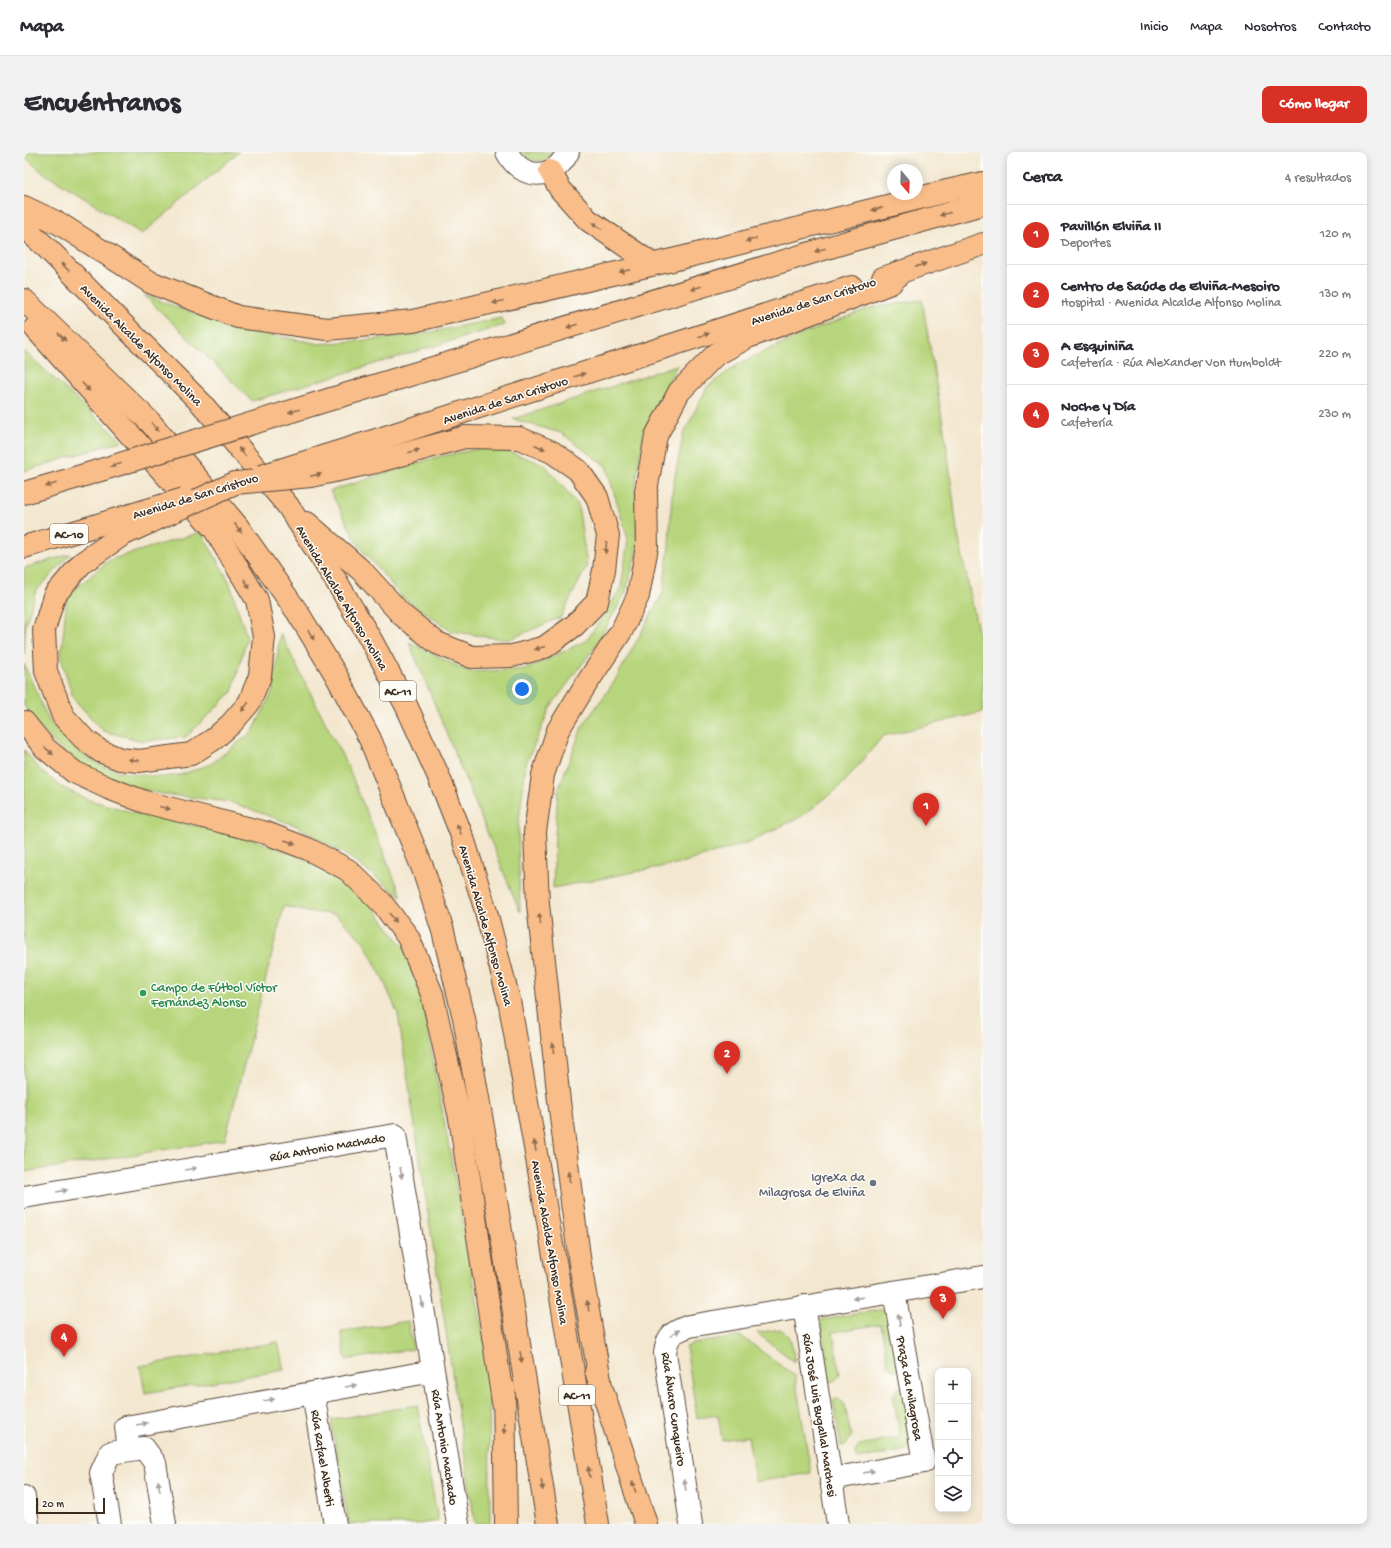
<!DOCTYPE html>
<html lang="es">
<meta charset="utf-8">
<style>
body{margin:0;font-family:"Gochi Hand",sans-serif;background:#f2f2f3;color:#2b2b33}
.controls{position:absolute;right:12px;bottom:12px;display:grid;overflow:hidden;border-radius:8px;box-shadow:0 2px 10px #0003}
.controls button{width:36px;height:36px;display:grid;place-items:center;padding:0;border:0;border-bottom:1px solid #e1e1e2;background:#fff;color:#2b2b33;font:20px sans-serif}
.compass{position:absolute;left:863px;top:12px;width:36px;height:36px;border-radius:50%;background:#fff;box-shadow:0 2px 10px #0003;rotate:161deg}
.scale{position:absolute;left:12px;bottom:10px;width:69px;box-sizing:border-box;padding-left:4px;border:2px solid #3b2a1e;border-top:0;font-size:11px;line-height:14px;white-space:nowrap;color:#3b2a1e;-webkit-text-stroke:3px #fdfcf7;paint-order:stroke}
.you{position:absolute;left:498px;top:537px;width:14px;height:14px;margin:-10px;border:3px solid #fff;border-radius:50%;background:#1a73e8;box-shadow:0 0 0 6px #1a73e833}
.badge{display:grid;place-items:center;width:26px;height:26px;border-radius:50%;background:#d93025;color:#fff;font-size:13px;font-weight:700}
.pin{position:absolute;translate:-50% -33px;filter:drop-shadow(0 1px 2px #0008)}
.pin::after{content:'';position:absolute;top:21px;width:14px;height:12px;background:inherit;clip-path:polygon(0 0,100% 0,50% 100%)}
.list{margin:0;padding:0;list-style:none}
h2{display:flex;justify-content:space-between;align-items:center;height:52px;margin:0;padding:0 16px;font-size:17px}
h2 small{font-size:13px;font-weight:400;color:#7c7c81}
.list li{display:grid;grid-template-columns:26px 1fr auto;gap:12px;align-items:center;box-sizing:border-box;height:60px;padding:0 16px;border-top:1px solid #e1e1e2}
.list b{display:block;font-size:15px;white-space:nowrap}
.list p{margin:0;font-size:13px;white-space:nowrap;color:#7c7c81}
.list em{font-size:13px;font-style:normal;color:#7c7c81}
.icon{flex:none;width:22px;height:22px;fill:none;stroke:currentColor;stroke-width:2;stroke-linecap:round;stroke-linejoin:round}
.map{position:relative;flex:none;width:959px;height:1372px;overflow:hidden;border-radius:8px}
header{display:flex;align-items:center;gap:24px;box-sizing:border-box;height:56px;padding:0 20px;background:#fff;border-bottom:1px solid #e1e1e2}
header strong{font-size:19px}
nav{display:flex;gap:22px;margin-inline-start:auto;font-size:14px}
.intro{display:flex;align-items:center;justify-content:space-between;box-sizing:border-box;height:96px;padding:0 24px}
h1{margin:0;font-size:28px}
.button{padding:10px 18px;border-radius:8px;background:#d93025;color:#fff;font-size:14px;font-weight:700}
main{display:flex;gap:24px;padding:0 24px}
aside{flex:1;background:#fff;border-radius:8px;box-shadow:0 2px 10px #0003}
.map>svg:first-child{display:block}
.green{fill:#b7d57c;stroke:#79804d}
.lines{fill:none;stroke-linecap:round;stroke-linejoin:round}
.street-casing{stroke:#574639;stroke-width:24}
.primary-casing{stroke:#574639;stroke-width:24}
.highway-casing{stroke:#574639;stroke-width:24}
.street{stroke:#fff;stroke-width:22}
.primary{stroke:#f8bd89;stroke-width:22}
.highway{stroke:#f8bd89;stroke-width:22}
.primary-bridge-casing{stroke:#574639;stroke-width:24;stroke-linecap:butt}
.highway-bridge-casing{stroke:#574639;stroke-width:24;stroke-linecap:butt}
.primary-bridge{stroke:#f8bd89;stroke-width:22}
.highway-bridge{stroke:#f8bd89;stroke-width:22}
.oneway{fill:#906c4e}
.oneway2{fill:#a79f9a}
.leisure-dot{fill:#2e9e5b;stroke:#fdfcf7;stroke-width:1.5}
.worship-dot{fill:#6b7280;stroke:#fdfcf7;stroke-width:1.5}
.labels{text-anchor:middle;stroke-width:3;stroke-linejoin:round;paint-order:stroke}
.shield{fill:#fdfcf7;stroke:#75695f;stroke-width:1}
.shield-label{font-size:12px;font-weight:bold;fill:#3b2a1e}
.street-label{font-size:13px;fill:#3b2a1e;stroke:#fdfcf7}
.leisure-label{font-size:13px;fill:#27864d;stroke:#fdfcf7;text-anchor:start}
.worship-label{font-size:13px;fill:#5b616d;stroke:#fdfcf7;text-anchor:end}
</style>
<header>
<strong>Mapa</strong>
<nav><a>Inicio</a><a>Mapa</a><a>Nosotros</a><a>Contacto</a></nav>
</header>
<div class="intro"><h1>Encuéntranos</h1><a class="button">Cómo llegar</a></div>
<main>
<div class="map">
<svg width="959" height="1372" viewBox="0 0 959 1372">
<rect width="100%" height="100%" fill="#fdfcf7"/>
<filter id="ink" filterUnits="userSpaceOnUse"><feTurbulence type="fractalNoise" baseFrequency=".025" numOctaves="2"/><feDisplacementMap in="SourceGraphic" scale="8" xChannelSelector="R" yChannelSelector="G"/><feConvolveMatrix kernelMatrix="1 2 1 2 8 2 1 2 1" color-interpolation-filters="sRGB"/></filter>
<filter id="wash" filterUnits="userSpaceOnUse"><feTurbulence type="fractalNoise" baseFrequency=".012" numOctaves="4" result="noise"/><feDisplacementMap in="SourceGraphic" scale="16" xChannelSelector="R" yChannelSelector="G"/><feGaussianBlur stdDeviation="0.9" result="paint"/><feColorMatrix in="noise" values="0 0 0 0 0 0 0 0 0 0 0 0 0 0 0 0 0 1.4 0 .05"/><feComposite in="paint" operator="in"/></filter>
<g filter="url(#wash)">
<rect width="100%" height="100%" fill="#f3e7cf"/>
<g class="green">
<path d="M 0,0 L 215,0 L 118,82 L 18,20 L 0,4 Z"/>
<path d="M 498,0 L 530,0 C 521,12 507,11 498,0 Z"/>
<path d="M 120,143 L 212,177 L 296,192 L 386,184 L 478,166 L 480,173 L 228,249 Z"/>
<path d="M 898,148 L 923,296 L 933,378 L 959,503 L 959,560 L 859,584 L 817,634 L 778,664 L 723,691 L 661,710 L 529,736 L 531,684 L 534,638 L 558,575 L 590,530 L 639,441 L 645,394 L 648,340 L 659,283 L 683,235 L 716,211 L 774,184 L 845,156 Z"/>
<path d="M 0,199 L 98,289 L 0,319 Z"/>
<path d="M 653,213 L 620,278 L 611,335 L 615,388 L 602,440 L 571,495 L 527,554 L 502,612 L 494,677 L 496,760 L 385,490 L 445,520 L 503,517 L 563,488 L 597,436 L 604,387 L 582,314 L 537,281 L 489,267 Z"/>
<path d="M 468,294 L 520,312 L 554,353 L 563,414 L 537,465 L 484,488 L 427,479 L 377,444 L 335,394 L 306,339 L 409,306 Z"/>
<path d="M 177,380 L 205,429 L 223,486 L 208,540 L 162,585 L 119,589 L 79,579 L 49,546 L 37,506 L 43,444 L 85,408 Z"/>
<path d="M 47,402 L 12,439 L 2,471 L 0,502 L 0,416 Z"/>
<path d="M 256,481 L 323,613 L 378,745 L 325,705 L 273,674 L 206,650 L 138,642 L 99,633 L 46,607 L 15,575 L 0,554 L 0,512 L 25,569 L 53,599 L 80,615 L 102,621 L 136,625 L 156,623 L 187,612 L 229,579 L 249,539 Z"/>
<path d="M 0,598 L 18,620 L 39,636 L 65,648 L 122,664 L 210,681 L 267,701 L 320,727 L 345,750 L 382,798 L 397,842 L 465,1214 L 466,1372 L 451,1372 L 374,862 L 359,827 L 340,790 L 311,762 L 284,760 L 260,754 L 201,988 L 0,1020 Z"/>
<path d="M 867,1156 L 877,1218 L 871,1219 L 864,1214 L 857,1172 L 809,1180 L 816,1222 L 811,1229 L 806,1230 L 796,1168 Z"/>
<path d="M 384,1169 L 389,1197 L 322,1208 L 317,1180 Z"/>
<path d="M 756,1177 C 769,1185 768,1196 771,1210 L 733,1181 Z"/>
<path d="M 717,1184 L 771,1224 L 787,1321 L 731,1330 L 724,1284 L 698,1288 L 694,1263 L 673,1266 L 662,1195 L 668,1192 Z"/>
<path d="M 254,1190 L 260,1218 L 121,1241 L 116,1214 Z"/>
<path d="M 875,1235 L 880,1235 L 890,1297 L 832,1307 L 831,1301 L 835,1293 L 876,1285 L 869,1243 Z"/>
<path d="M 814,1247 L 821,1253 L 827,1284 L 822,1293 L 817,1294 L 809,1247 Z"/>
<path d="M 393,1253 L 414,1369 L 394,1372 L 325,1372 L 307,1268 Z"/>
</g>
</g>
<g filter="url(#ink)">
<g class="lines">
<g class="street-casing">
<g id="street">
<path d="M 483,0 C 498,29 530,29 544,0"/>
<path d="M 0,1045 L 371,983 L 434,1372"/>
<path d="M 780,1154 L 814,1372"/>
<path d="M 289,1241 L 311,1372"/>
<path d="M 105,1297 L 102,1275 L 409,1219"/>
<path d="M 807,1327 L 900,1310 L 870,1140"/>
<path d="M 0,1345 L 4,1372"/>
<path d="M 86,1372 L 77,1321 L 86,1301 L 120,1296 L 131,1311 L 141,1372"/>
<path d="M 667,1372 L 641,1201 C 643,1183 649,1180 665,1174 L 959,1125"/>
</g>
</g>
<g class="primary-casing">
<g id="primary">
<path d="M 859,126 L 959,92"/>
<path d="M 307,247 L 826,89 L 959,52"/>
<path d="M 346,290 L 828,135"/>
<path d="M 0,341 L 54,325"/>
<path d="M 0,395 L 90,368"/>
</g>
</g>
<g class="highway-casing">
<g id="highway">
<path d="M 526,19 L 536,37 L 564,68 L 628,112"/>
<path d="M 0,55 L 36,72 L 126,130 L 214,165 L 303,177 L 389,169 L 665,104 L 923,39 L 959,31"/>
<path d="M 0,75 L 25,98 L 178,252 L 264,354 L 311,427 L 347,488 L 382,553 L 414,623 L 440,689 L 461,756 L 485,848 L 532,1115 L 574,1372"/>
<path d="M 0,148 L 126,270 L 214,375 L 274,461 L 312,523 L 346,587 L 399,717 L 419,779 L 440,866 L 473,1055 L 524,1372"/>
<path d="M 11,176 L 191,378 L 233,448 L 240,485 L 236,524 L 225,551 L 207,572 L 190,587 L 167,602 L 115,609 L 96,607 L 76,599 L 59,586 L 39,564 L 22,519 L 20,478 L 30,444 L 58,411 L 98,383"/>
<path d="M 283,371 L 338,419 L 378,463 L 413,491 L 448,505 L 488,504 L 521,495 L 551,473 L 573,450 L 580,418 L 584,383 L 573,345 L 554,318 L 528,300 L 495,286 L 441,285 L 352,310"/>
<path d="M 0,570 L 21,596 L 50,620 L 84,636 L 121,650 L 242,681 L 284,697 L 324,718 L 357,750 L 384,785 L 408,842 L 436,966 L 479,1250"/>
<path d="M 572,1219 L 622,1372"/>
<path d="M 577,1234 L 556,1112 L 535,949 L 514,752 L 511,680 L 519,623 L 534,578 L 559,537 L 598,478 L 614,444 L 623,395 L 622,339 L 632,284 L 655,240 L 691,203 L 724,185 L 867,131 L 877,120"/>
<path d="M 480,1236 L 482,1372"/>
</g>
</g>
<use href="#street" class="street"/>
<use href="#primary" class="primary"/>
<use href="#highway" class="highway"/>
<g class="primary-bridge-casing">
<g id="primary-bridge">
<path d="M 237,324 L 346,290"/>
<path d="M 54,325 L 307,247"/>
<path d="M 90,368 L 160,347"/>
</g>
</g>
<g class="highway-bridge-casing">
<path id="highway-bridge" d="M 98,383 L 211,331 L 287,324 L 352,310"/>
</g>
<use href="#primary-bridge" class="primary-bridge"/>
<use href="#highway-bridge" class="highway-bridge"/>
</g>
<defs><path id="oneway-solid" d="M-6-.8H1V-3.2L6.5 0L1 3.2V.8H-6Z"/></defs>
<g class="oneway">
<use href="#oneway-solid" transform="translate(853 57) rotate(166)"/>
<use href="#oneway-solid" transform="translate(921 62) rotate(165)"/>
<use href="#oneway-solid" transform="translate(573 74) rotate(-145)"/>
<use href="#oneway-solid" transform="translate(727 88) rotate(167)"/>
<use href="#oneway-solid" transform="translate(796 98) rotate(163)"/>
<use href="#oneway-solid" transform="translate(897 113) rotate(-19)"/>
<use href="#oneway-solid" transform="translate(41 115) rotate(-135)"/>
<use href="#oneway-solid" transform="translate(601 119) rotate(166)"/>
<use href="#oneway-solid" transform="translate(672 136) rotate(163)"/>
<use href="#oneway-solid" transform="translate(474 150) rotate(166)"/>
<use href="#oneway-solid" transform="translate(548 174) rotate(163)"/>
<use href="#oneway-solid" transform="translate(680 183) rotate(-18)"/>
<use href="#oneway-solid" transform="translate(38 185) rotate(44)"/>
<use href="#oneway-solid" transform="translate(556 223) rotate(-18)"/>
<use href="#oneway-solid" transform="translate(62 235) rotate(47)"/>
<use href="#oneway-solid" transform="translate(270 259) rotate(163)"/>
<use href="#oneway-solid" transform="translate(131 275) rotate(50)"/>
<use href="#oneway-solid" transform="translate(516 295) rotate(24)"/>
<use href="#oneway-solid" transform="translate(390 299) rotate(-16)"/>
<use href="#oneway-solid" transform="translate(218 300) rotate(-130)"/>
<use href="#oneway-solid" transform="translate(92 313) rotate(163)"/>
<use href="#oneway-solid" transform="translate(292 323) rotate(-11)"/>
<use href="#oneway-solid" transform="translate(27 333) rotate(163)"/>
<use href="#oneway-solid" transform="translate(214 376) rotate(53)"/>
<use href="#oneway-solid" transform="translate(582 396) rotate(96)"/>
<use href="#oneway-solid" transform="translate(223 432) rotate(59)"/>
<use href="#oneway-solid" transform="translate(287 483) rotate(59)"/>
<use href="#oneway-solid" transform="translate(516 496) rotate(163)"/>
<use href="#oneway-solid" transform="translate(221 555) rotate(129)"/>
<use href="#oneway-solid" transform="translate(25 599) rotate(40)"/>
<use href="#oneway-solid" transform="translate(110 608) rotate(-174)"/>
<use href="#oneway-solid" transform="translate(141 656) rotate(14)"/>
<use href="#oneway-solid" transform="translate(435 677) rotate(-111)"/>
<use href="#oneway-solid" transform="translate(266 690) rotate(20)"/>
<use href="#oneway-solid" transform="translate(369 766) rotate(52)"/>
<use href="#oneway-solid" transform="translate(516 767) rotate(-96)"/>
<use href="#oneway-solid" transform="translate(529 896) rotate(-96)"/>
<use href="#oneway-solid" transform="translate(511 994) rotate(-100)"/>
<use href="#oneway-solid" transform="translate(545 1025) rotate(-98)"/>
<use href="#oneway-solid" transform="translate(564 1154) rotate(-100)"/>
<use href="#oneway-solid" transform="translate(497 1205) rotate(81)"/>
<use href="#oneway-solid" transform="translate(480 1276) rotate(89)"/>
<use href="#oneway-solid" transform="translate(565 1320) rotate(-99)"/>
<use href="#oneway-solid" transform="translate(518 1333) rotate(81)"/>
<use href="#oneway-solid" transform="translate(610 1335) rotate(-108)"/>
</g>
<g class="oneway2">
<use href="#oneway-solid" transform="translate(167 1017) rotate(-10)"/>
<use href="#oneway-solid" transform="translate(377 1021) rotate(81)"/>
<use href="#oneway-solid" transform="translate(38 1039) rotate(-10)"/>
<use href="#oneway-solid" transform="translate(834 1146) rotate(171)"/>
<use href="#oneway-solid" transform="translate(398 1150) rotate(81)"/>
<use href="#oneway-solid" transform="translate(875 1168) rotate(-100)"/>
<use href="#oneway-solid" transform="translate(651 1181) rotate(-35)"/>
<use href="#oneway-solid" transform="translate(327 1234) rotate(-10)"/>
<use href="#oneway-solid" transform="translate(245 1248) rotate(-10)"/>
<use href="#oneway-solid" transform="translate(118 1272) rotate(-10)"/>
<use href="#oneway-solid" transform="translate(845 1320) rotate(-10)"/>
<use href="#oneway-solid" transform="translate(661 1333) rotate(-99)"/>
<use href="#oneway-solid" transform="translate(135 1334) rotate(-100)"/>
</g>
</g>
<circle class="leisure-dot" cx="119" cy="841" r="4"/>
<circle class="worship-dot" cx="849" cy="1031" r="4"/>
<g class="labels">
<g class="shield">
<rect x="26" y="372" width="38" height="20" rx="3"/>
<rect x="356" y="529" width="36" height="20" rx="3"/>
<rect x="535" y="1233" width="36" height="20" rx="3"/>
</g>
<g class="shield-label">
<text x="45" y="386">AC-10</text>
<text x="374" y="543">AC-11</text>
<text x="553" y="1247">AC-11</text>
</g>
<g class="street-label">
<text transform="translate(789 148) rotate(-18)" y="5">Avenida de San Cristovo</text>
<text transform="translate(118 192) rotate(45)" y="5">Avenida Alcalde Alfonso Molina</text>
<text transform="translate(481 247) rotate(-18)" y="5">Avenida de San Cristovo</text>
<text transform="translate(171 343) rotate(-17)" y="5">Avenida de San Cristovo</text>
<text transform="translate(319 445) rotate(59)" y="5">Avenida Alcalde Alfonso Molina</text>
<text transform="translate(463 773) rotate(74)" y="5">Avenida Alcalde Alfonso Molina</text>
<text transform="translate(303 994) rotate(-10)" y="5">Rúa Antonio Machado</text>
<text transform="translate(527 1090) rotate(80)" y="5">Avenida Alcalde Alfonso Molina</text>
<text transform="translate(887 1236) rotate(80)" y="5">Praza da Milagrosa</text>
<text transform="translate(651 1257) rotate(82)" y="5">Rúa Álvaro Cunqueiro</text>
<text transform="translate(797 1263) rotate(81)" y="5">Rúa José Luis Bugallal Marchesi</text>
<text transform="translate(422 1295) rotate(81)" y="5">Rúa Antonio Machado</text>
<text transform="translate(300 1306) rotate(81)" y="5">Rúa Rafael Alberti</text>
</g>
<g class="leisure-label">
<text x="127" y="839">Campo de Fútbol Víctor<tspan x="127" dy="15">Fernández Alonso</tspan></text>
</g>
<g class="worship-label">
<text x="841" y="1029">Igrexa da<tspan x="841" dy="15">Milagrosa de Elviña</tspan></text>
</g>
</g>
</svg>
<div class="controls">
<button>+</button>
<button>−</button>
<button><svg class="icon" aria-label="locate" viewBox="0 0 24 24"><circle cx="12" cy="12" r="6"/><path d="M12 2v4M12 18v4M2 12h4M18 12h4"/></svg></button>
<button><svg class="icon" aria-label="layers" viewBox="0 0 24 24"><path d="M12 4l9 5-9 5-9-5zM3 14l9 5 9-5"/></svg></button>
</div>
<svg class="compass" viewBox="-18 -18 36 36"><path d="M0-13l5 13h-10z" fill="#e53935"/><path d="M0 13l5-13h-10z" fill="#7c7c81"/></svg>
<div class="scale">20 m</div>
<div class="you"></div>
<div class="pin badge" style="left:902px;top:674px">1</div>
<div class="pin badge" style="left:703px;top:922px">2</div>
<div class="pin badge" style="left:919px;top:1167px">3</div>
<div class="pin badge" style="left:40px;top:1205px">4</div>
</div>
<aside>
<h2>Cerca<small>4 resultados</small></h2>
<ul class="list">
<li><span class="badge">1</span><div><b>Pavillón Elviña II</b><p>Deportes</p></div><em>120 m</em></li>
<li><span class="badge">2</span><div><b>Centro de Saúde de Elviña-Mesoiro</b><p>Hospital · Avenida Alcalde Alfonso Molina</p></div><em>130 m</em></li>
<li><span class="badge">3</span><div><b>A Esquiniña</b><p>Cafetería · Rúa Alexander Von Humboldt</p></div><em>220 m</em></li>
<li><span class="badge">4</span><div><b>Noche y Día</b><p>Cafetería</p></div><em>230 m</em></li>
</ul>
</aside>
</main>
